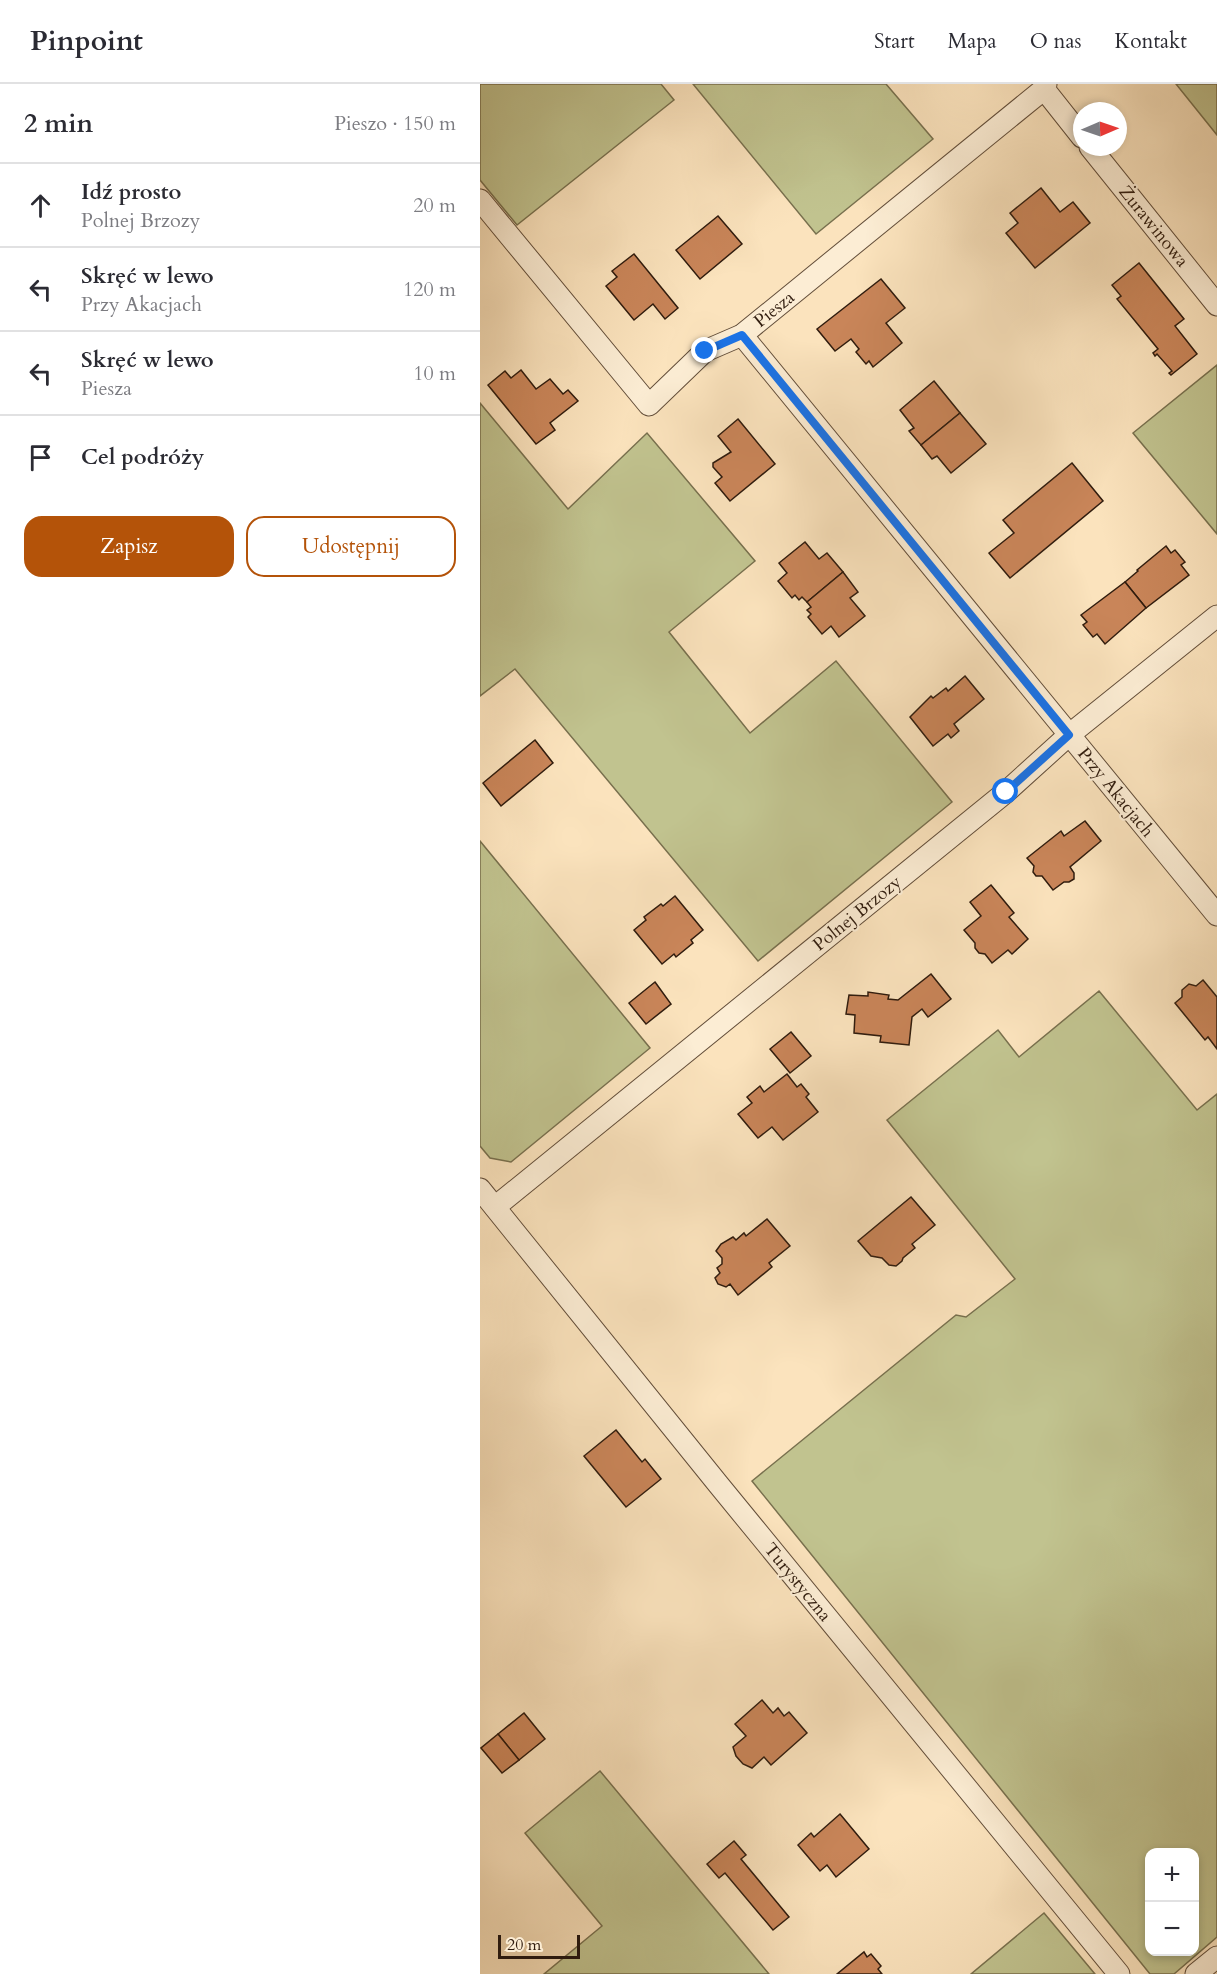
<!DOCTYPE html>
<html lang="pl">
<meta charset="utf-8">
<style>
body{margin:0;font-family:Cardo,serif;background:#f7f7f7;color:#2b2b33}
.controls{position:absolute;right:18px;bottom:18px;display:grid;overflow:hidden;border-radius:12px;box-shadow:0 3px 9px #0003}
.controls button{width:54px;height:54px;display:grid;place-items:center;padding:0;border:0;border-bottom:2px solid #e1e1e2;background:#fff;color:#2b2b33;font:30px sans-serif}
.compass{position:absolute;left:593px;top:18px;width:54px;height:54px;border-radius:50%;background:#fff;box-shadow:0 3px 9px #0003;rotate:88deg}
.scale{position:absolute;left:18px;bottom:15px;width:82px;box-sizing:border-box;padding-left:6px;border:3px solid #301c0e;border-top:0;font-size:16px;line-height:21px;white-space:nowrap;color:#301c0e;-webkit-text-stroke:4px #fcedd4;paint-order:stroke}
.stop{position:absolute;width:18px;height:18px;margin:-14px;border:4px solid #1a73e8;border-radius:50%;background:#fff}
.stop.end{background:#1a73e8;border-color:#fff;box-shadow:0 2px 6px #0008}
.list{margin:0;padding:0;list-style:none}
h2{display:flex;justify-content:space-between;align-items:center;height:78px;margin:0;padding:0 24px;font-size:26px}
h2 small{font-size:20px;font-weight:400;color:#7c7c81}
.list li{display:grid;grid-template-columns:39px 1fr auto;gap:18px;align-items:center;box-sizing:border-box;height:84px;padding:0 24px;border-top:2px solid #e1e1e2}
.list b{display:block;font-size:22px;white-space:nowrap}
.list p{margin:0;font-size:20px;white-space:nowrap;color:#7c7c81}
.list em{font-size:20px;font-style:normal;color:#7c7c81}
.actions{display:flex;gap:12px;padding:18px 24px}
.actions a{flex:1;padding:14px 0;border:2px solid #b45309;border-radius:18px;text-align:center;font-size:21px;color:#b45309}
.actions .main{background:#b45309;color:#fff}
.icon{flex:none;width:33px;height:33px;fill:none;stroke:currentColor;stroke-width:2;stroke-linecap:round;stroke-linejoin:round}
.map{position:relative;flex:none;width:737px;height:1890px;overflow:hidden}
header{display:flex;align-items:center;gap:36px;box-sizing:border-box;height:84px;padding:0 30px;background:#fff;border-bottom:2px solid #e1e1e2}
header strong{font-size:28px}
nav{display:flex;gap:33px;margin-inline-start:auto;font-size:21px}
main{display:flex}
aside{flex:1;background:#fff}
.map>svg:first-child{display:block}
.green{fill:#c1c38f;stroke:#78704e;stroke-width:1.5;fill-rule:evenodd}
.building{fill:#c98559;stroke:#301c0e;stroke-width:1.5}
.lines{fill:none;stroke-linecap:round;stroke-linejoin:round}
.street-casing{stroke:#634e3a;stroke-width:23}
.street{stroke:#fcedd4;stroke-width:21}
.route{stroke:#1a73e8;stroke-width:8}
.labels{text-anchor:middle;stroke-width:4.5;stroke-linejoin:round;paint-order:stroke}
.street-label{font-size:18px;fill:#301c0e;stroke:#fcedd4}
</style>
<header>
<strong>Pinpoint</strong>
<nav><a>Start</a><a>Mapa</a><a>O nas</a><a>Kontakt</a></nav>
</header>
<main>
<aside>
<h2>2 min<small>Pieszo · 150 m</small></h2>
<ul class="list">
<li><svg class="icon" aria-label="ahead" viewBox="0 0 24 24"><path d="M12 20V5M6 11l6-6 6 6"/></svg><div><b>Idź prosto</b><p>Polnej Brzozy</p></div><em>20 m</em></li>
<li><svg class="icon" aria-label="left" viewBox="0 0 24 24"><path d="M17 20v-9H6M10 6l-5 5 5 5"/></svg><div><b>Skręć w lewo</b><p>Przy Akacjach</p></div><em>120 m</em></li>
<li><svg class="icon" aria-label="left" viewBox="0 0 24 24"><path d="M17 20v-9H6M10 6l-5 5 5 5"/></svg><div><b>Skręć w lewo</b><p>Piesza</p></div><em>10 m</em></li>
<li><svg class="icon" aria-label="arrive" viewBox="0 0 24 24"><path d="M6 21V4h12l-3 4 3 4H6"/></svg><div><b>Cel podróży</b></div></li>
</ul>
<div class="actions"><a class="main">Zapisz</a><a>Udostępnij</a></div>
</aside>
<div class="map">
<svg width="737" height="1890" viewBox="0 0 737 1890">
<rect width="100%" height="100%" fill="#fbe3bd"/>
<filter id="stains"><feTurbulence type="fractalNoise" baseFrequency=".00333" numOctaves="4"/><feColorMatrix values="0 0 0 0 .2 0 0 0 0 .09 0 0 0 0 .02 0 0 0 .5 -.17"/></filter>
<radialGradient id="worn" r=".72"><stop offset=".6" stop-color="#630" stop-opacity="0"/><stop offset="1" stop-color="#630" stop-opacity=".3"/></radialGradient>
<g class="green">
<path d="M 0,0 L 181,0 L 194,16 L 37,141 L 0,96 Z"/>
<path d="M 213,0 L 406,0 L 453,55 L 336,150 Z"/>
<path d="M 696,0 L 737,0 L 737,51 Z"/>
<path d="M 737,281 L 737,450 L 653,349 Z"/>
<path d="M 0,319 L 88,425 L 167,349 L 275,477 L 189,548 L 270,649 L 356,577 L 472,718 L 278,877 L 35,585 L 0,612 Z"/>
<path d="M 0,757 L 170,964 L 31,1078 L 10,1074 L 0,1062 Z"/>
<path d="M 619,907 L 717,1026 L 737,1010 L 737,1853 L 694,1890 L 670,1890 L 272,1397 L 476,1231 L 486,1233 L 535,1195 L 407,1036 L 518,946 L 539,973 ZM 670,1768 L 714,1768 L 714,1868 L 670,1868 Z"/>
<path d="M 120,1687 L 289,1890 L 64,1890 L 122,1842 L 45,1749 Z"/>
<path d="M 564,1829 L 615,1890 L 491,1890 Z"/>
</g>
<g class="building">
<path d="M 561,104 L 580,128 L 593,118 L 610,139 L 555,184 L 526,149 L 538,139 L 530,129 Z"/>
<path d="M 238,132 L 262,160 L 220,195 L 196,166 Z"/>
<path d="M 154,170 L 198,224 L 185,235 L 173,220 L 154,236 L 126,202 L 137,193 L 132,187 Z"/>
<path d="M 659,179 L 704,235 L 695,242 L 717,270 L 691,291 L 689,289 L 692,287 L 677,270 L 675,272 L 673,269 L 678,265 L 637,215 L 641,212 L 632,201 Z"/>
<path d="M 401,195 L 425,224 L 406,239 L 422,259 L 393,283 L 389,277 L 386,280 L 376,268 L 379,265 L 371,255 L 355,267 L 337,245 Z"/>
<path d="M 41,286 L 56,305 L 70,295 L 83,310 L 88,306 L 98,317 L 70,339 L 75,346 L 56,360 L 8,301 L 25,287 L 31,294 Z"/>
<path d="M 454,297 L 480,329 L 441,361 L 429,347 L 434,344 L 420,326 Z"/>
<path d="M 480,329 L 506,360 L 471,389 L 457,372 L 452,375 L 441,361 Z"/>
<path d="M 258,335 L 295,380 L 250,417 L 235,399 L 242,393 L 233,383 L 233,379 L 251,368 L 238,352 Z"/>
<path d="M 592,379 L 623,417 L 530,494 L 509,469 L 534,449 L 523,436 Z"/>
<path d="M 325,458 L 339,475 L 347,469 L 363,488 L 327,518 L 322,513 L 319,516 L 315,511 L 312,514 L 298,497 L 307,489 L 299,479 Z"/>
<path d="M 686,462 L 691,469 L 695,466 L 705,478 L 701,481 L 709,491 L 666,524 L 645,498 L 658,487 L 657,486 Z"/>
<path d="M 363,488 L 378,508 L 370,514 L 385,532 L 359,553 L 351,542 L 342,550 L 328,533 L 331,530 L 327,526 L 331,523 L 327,518 Z"/>
<path d="M 645,498 L 666,524 L 625,560 L 617,550 L 613,553 L 603,541 L 607,538 L 601,531 Z"/>
<path d="M 485,592 L 504,615 L 474,640 L 479,647 L 471,654 L 468,650 L 453,662 L 430,633 L 451,612 L 453,614 L 466,604 L 468,607 Z"/>
<path d="M 55,656 L 73,679 L 21,722 L 3,699 Z"/>
<path d="M 605,737 L 621,757 L 590,783 L 594,789 L 594,795 L 589,798 L 584,798 L 573,806 L 562,792 L 556,792 L 553,788 L 554,782 L 547,774 L 581,747 L 584,752 Z"/>
<path d="M 511,801 L 534,829 L 529,833 L 548,855 L 532,870 L 528,866 L 512,879 L 505,870 L 499,869 L 495,864 L 495,859 L 484,846 L 501,832 L 490,818 Z"/>
<path d="M 195,812 L 223,846 L 211,856 L 213,859 L 196,873 L 194,870 L 182,880 L 154,846 L 166,836 L 164,833 L 181,820 L 183,822 Z"/>
<path d="M 451,890 L 471,915 L 448,933 L 442,925 L 432,933 L 429,961 L 400,958 L 401,952 L 374,949 L 375,931 L 366,930 L 369,911 L 388,912 L 388,908 L 409,911 L 408,915 L 418,916 Z"/>
<path d="M 723,896 L 737,913 L 737,965 L 728,953 L 725,956 L 695,919 L 702,913 L 702,906 L 709,900 L 716,902 Z"/>
<path d="M 175,898 L 191,920 L 166,940 L 149,919 Z"/>
<path d="M 311,948 L 331,972 L 310,989 L 290,965 Z"/>
<path d="M 307,990 L 317,1003 L 321,1000 L 329,1010 L 326,1013 L 338,1028 L 303,1056 L 292,1043 L 278,1054 L 258,1030 L 272,1019 L 267,1013 L 280,1002 L 284,1008 Z"/>
<path d="M 431,1113 L 455,1141 L 432,1160 L 435,1164 L 423,1174 L 422,1177 L 416,1182 L 409,1181 L 402,1174 L 391,1172 L 378,1157 Z"/>
<path d="M 287,1135 L 310,1162 L 289,1179 L 292,1183 L 258,1211 L 250,1200 L 246,1203 L 238,1200 L 235,1194 L 240,1189 L 237,1184 L 242,1180 L 242,1174 L 236,1167 L 241,1160 L 253,1153 L 256,1156 L 264,1149 L 266,1152 Z"/>
<path d="M 136,1346 L 162,1378 L 165,1375 L 181,1395 L 146,1423 L 104,1372 Z"/>
<path d="M 282,1616 L 293,1629 L 298,1624 L 304,1632 L 309,1628 L 327,1649 L 291,1681 L 284,1673 L 272,1684 L 263,1680 L 256,1672 L 253,1663 L 266,1652 L 255,1640 Z"/>
<path d="M 44,1629 L 65,1655 L 39,1676 L 18,1650 Z"/>
<path d="M 18,1650 L 39,1676 L 22,1689 L 1,1664 Z"/>
<path d="M 360,1730 L 389,1765 L 356,1793 L 347,1781 L 340,1787 L 318,1761 L 331,1749 L 334,1753 Z"/>
<path d="M 254,1757 L 266,1771 L 261,1775 L 309,1833 L 293,1846 L 245,1789 L 239,1794 L 227,1780 Z"/>
<path d="M 384,1868 L 387,1873 L 391,1870 L 401,1882 L 398,1885 L 402,1890 L 357,1890 Z"/>
</g>
<g class="lines">
<g class="street-casing">
<g id="street">
<path d="M 564,5 L 602,53"/>
<path d="M 610,63 L 737,221"/>
<path d="M 0,116 L 169,321 L 225,267 L 262,251 L 564,5 L 566,0"/>
<path d="M 262,251 L 737,831"/>
<path d="M 0,1105 L 238,1400 L 639,1890"/>
<path d="M 15,1123 L 526,708 L 589,651 L 737,532"/>
<path d="M 716,1890 L 737,1873"/>
</g>
</g>
<use href="#street" class="street"/>
</g>
<g class="lines">
<path class="route" d="M 225,267 L 262,251 L 589,651 L 526,708"/>
</g>
<g class="labels">
<g class="street-label">
<text transform="translate(674 142) rotate(51)" y="6">Żurawinowa</text>
<text transform="translate(294 225) rotate(-39)" y="6">Piesza</text>
<text transform="translate(636 708) rotate(51)" y="6">Przy Akacjach</text>
<text transform="translate(377 829) rotate(-39)" y="6">Polnej Brzozy</text>
<text transform="translate(318 1498) rotate(51)" y="6">Turystyczna</text>
</g>
</g>
<rect width="100%" height="100%" filter="url(#stains)"/>
<rect width="100%" height="100%" fill="url(#worn)"/>
</svg>
<div class="controls">
<button>+</button>
<button>−</button>
</div>
<svg class="compass" viewBox="-18 -18 36 36"><path d="M0-13l5 13h-10z" fill="#e53935"/><path d="M0 13l5-13h-10z" fill="#7c7c81"/></svg>
<div class="scale">20 m</div>
<div class="stop" style="left:526px;top:708px"></div>
<div class="stop end" style="left:225px;top:267px"></div>
</div>
</main>
